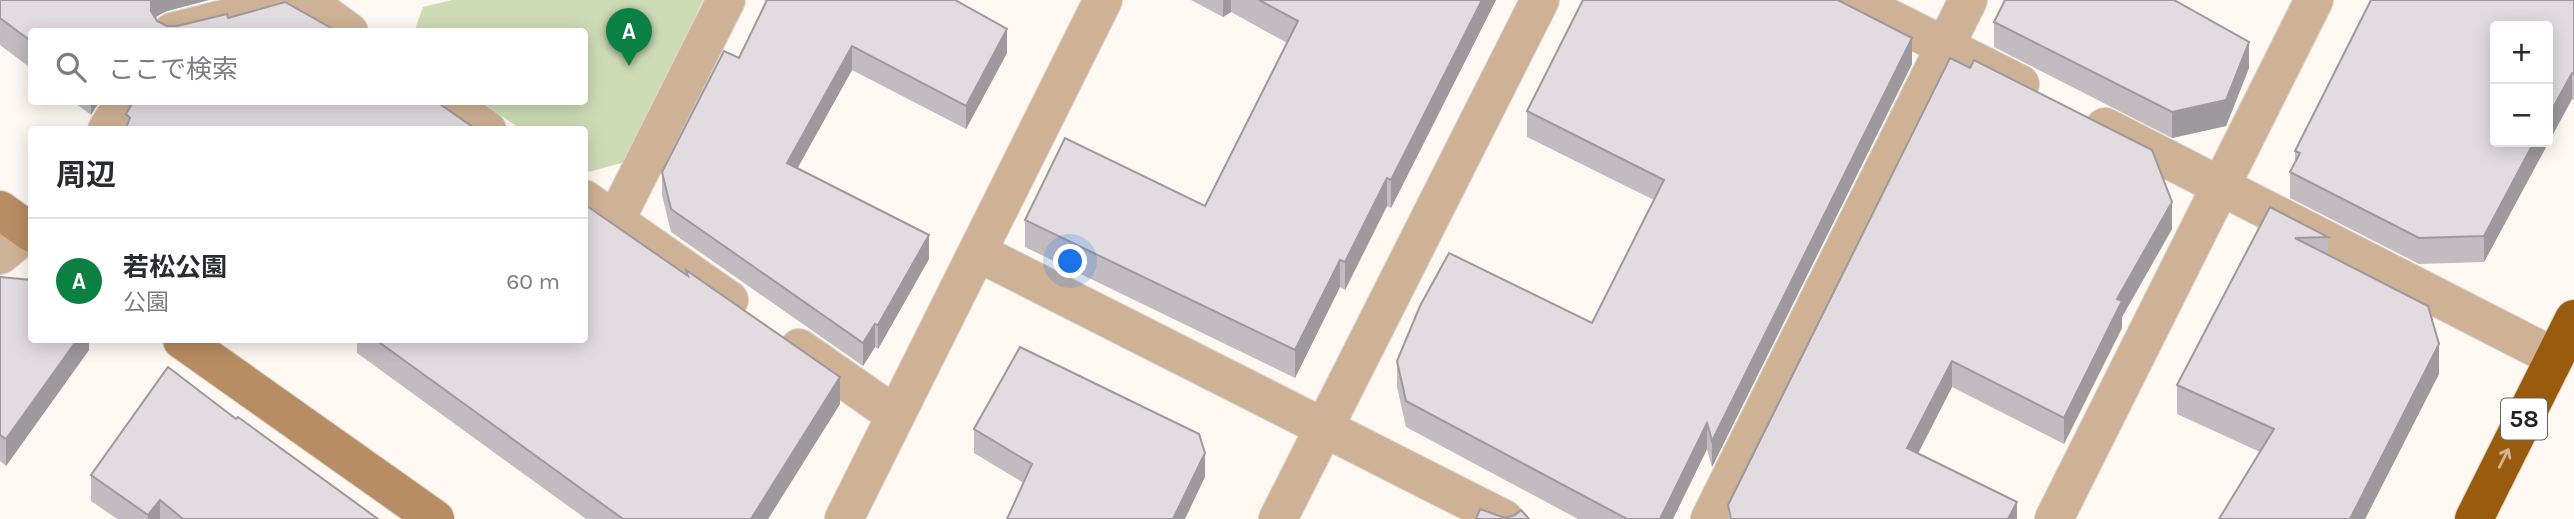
<!DOCTYPE html>
<html lang="ja">
<meta charset="utf-8">
<style>
body{margin:0;font-family:Karla,"Noto Sans JP",sans-serif;background:#f7f7f7;color:#2b2b33}
.controls{position:absolute;right:21px;top:21px;display:grid;overflow:hidden;border-radius:7px;box-shadow:0 4px 18px #0003}
.controls button{width:63px;height:63px;display:grid;place-items:center;padding:0;border:0;border-bottom:2px solid #e1e1e2;background:#fff;color:#2b2b33;font:35px sans-serif}
.you{position:absolute;left:1071px;top:262px;width:24px;height:24px;margin:-18px;border:5px solid #fff;border-radius:50%;background:#1a73e8;box-shadow:0 0 0 10px #1a73e833}
.badge{display:grid;place-items:center;width:46px;height:46px;border-radius:50%;background:#0b8043;color:#fff;font-size:23px;font-weight:700}
.pin{position:absolute;translate:-50% -58px;filter:drop-shadow(0 2px 4px #0008)}
.pin::after{content:'';position:absolute;top:37px;width:24px;height:21px;background:inherit;clip-path:polygon(0 0,100% 0,50% 100%)}
.list{margin:0;padding:0;list-style:none}
h2{display:flex;justify-content:space-between;align-items:center;height:91px;margin:0;padding:0 28px;font-size:30px}
h2 small{font-size:23px;font-weight:400;color:#7c7c81}
.list li{display:grid;grid-template-columns:46px 1fr auto;gap:21px;align-items:center;box-sizing:border-box;height:126px;padding:0 28px;border-top:2px solid #e1e1e2}
.list b{display:block;font-size:26px;white-space:nowrap}
.list p{margin:0;font-size:23px;white-space:nowrap;color:#7c7c81}
.list em{font-size:23px;font-style:normal;color:#7c7c81}
.icon{flex:none;width:38px;height:38px;fill:none;stroke:currentColor;stroke-width:2;stroke-linecap:round;stroke-linejoin:round}
.map{position:relative;flex:none;width:2574px;height:519px;overflow:hidden}
.search{position:absolute;background:#fff;box-shadow:0 4px 18px #0003;left:28px;top:28px;width:560px;height:77px;display:flex;align-items:center;gap:18px;box-sizing:border-box;padding:0 24px;border-radius:7px;color:#7c7c81;font-size:26px}
.panel{position:absolute;background:#fff;box-shadow:0 4px 18px #0003;left:28px;top:126px;width:560px;height:217px;border-radius:7px}
.map>svg:first-child{display:block}
.green{fill:#cedcb6}
.lines{fill:none;stroke-linecap:round;stroke-linejoin:round}
.street-casing{stroke:#dad6d0;stroke-width:40}
.secondary-casing{stroke:#dad6d0;stroke-width:40}
.highway-casing{stroke:#dad6d0;stroke-width:40}
.street{stroke:#cfb195;stroke-width:38}
.secondary{stroke:#b98d63;stroke-width:38}
.highway{stroke:#995c0e;stroke-width:38}
.wall{fill:#c2bcc1}
.shaded-wall{fill:#9e999d}
.building{fill:#e2dbe0;stroke:#9e999d;stroke-width:2}
.oneway{stroke:#d1b693}
.labels{text-anchor:middle;stroke-width:7;stroke-linejoin:round;paint-order:stroke}
.shield{fill:#fff;stroke:#666463;stroke-width:2}
.shield-label{font-size:24px;font-weight:bold;fill:#242220}
</style>
<div class="map">
<svg width="2574" height="519" viewBox="0 0 2574 519">
<rect width="100%" height="100%" fill="#fdf8f1"/>
<path class="green" d="M 452,0 L 703,0 L 629,161 L 585,173 L 584,130 L 521,129 L 481,102 L 584,102 L 584,32 L 414,32 L 423,7 Z"/>
<g class="lines">
<g class="street-casing">
<g id="street">
<path d="M 305,0 L 349,32"/>
<path d="M 1853,0 L 2020,84"/>
<path d="M 172,32 L 299,0"/>
<path d="M 448,102 L 487,130"/>
<path d="M 2105,127 L 2554,357"/>
<path d="M 107,130 L 124,102"/>
<path d="M 584,199 L 729,300"/>
<path d="M 615,221 L 726,0"/>
<path d="M 979,253 L 1504,519"/>
<path d="M 0,255 L 32,229"/>
<path d="M 799,348 L 895,415"/>
<path d="M 844,519 L 1103,0"/>
<path d="M 1278,519 L 1540,0"/>
<path d="M 1710,519 L 1968,0"/>
<path d="M 2054,519 L 2314,0"/>
</g>
</g>
<g class="secondary-casing">
<g id="secondary">
<path d="M 0,210 L 32,233"/>
<path d="M 182,340 L 435,519"/>
</g>
</g>
<g class="highway-casing">
<path id="highway" d="M 2474,519 L 2574,319"/>
</g>
<use href="#street" class="street"/>
<use href="#secondary" class="secondary"/>
<use href="#highway" class="highway"/>
</g>
<g class="wall">
<path d="M 0,0 L 209,0 L 167,11 L 157,16 L 156,19 L 157,21 L 167,26 L 177,26 L 228,18 L 338,32 L 32,32 L 32,69 L 0,45 Z"/>
<path d="M 764,0 L 955,0 L 1007,53 L 966,129 L 852,70 L 797,169 L 929,259 L 878,349 L 875,347 L 863,366 L 671,232 L 662,195 L 662,172 L 739,58 L 766,1 Z"/>
<path d="M 1191,0 L 1496,0 L 1391,208 L 1387,206 L 1345,290 L 1340,287 L 1295,378 L 1025,247 L 1025,220 L 1205,206 L 1287,43 L 1231,12 L 1223,17 Z"/>
<path d="M 2574,0 L 2574,100 L 2572,99 L 2484,262 L 2419,264 L 2290,198 L 2290,172 L 2295,162 L 2295,151 Z"/>
<path d="M 1994,22 L 2249,68 L 2226,126 L 2172,138 L 1994,47 Z"/>
<path d="M 1950,58 L 2172,229 L 2122,317 L 2122,328 L 2064,444 L 1952,387 L 1918,453 L 2017,519 L 1728,519 L 1728,505 Z"/>
<path d="M 1912,64 L 1712,467 L 1707,449 L 1673,519 L 1578,519 L 1406,427 L 1397,387 L 1397,361 L 1592,323 L 1654,200 L 1527,137 L 1527,111 Z"/>
<path d="M 74,102 L 99,102 L 91,115 Z"/>
<path d="M 437,102 L 126,128 L 126,114 Z"/>
<path d="M 2270,207 L 2328,237 L 2328,255 L 2439,374 L 2365,519 L 2219,519 L 2260,452 L 2177,414 L 2177,385 Z"/>
<path d="M 686,270 L 840,404 L 768,519 L 586,519 L 357,353 L 357,340 L 584,340 L 686,275 Z"/>
<path d="M 0,277 L 89,340 L 89,350 L 6,466 L 0,461 Z"/>
<path d="M 236,419 L 378,519 L 117,519 L 91,501 L 91,475 Z"/>
<path d="M 974,429 L 1205,477 L 1024,483 L 974,453 Z"/>
</g>
<g class="shaded-wall">
<path d="M 151,0 L 209,0 L 167,11 L 157,16 L 151,27 Z"/>
<path d="M 1223,0 L 1231,0 L 1231,12 L 1223,17 Z"/>
<path d="M 1482,0 L 1496,0 L 1391,208 L 1391,180 Z"/>
<path d="M 1007,29 L 1007,53 L 966,129 L 966,106 Z"/>
<path d="M 1912,38 L 1912,64 L 1712,467 L 1712,441 Z"/>
<path d="M 2249,42 L 2249,68 L 2226,126 L 2172,138 L 2172,112 Z"/>
<path d="M 852,46 L 852,70 L 787,187 L 787,163 Z"/>
<path d="M 2572,73 L 2572,99 L 2484,262 L 2484,236 L 2534,142 L 2548,142 L 2548,117 Z"/>
<path d="M 91,102 L 99,102 L 91,115 Z"/>
<path d="M 1387,178 L 1387,206 L 1345,290 L 1345,262 Z"/>
<path d="M 2172,202 L 2172,229 L 2122,317 L 2122,328 L 2064,444 L 2064,418 L 2117,299 Z"/>
<path d="M 929,235 L 929,259 L 878,349 L 878,325 Z"/>
<path d="M 1340,260 L 1340,287 L 1295,378 L 1295,350 Z"/>
<path d="M 875,324 L 875,347 L 863,366 L 863,343 Z"/>
<path d="M 77,340 L 89,340 L 89,350 L 6,466 L 6,439 Z"/>
<path d="M 2439,344 L 2439,374 L 2365,519 L 2350,519 Z"/>
<path d="M 1952,361 L 1952,387 L 1907,475 L 1907,448 Z"/>
<path d="M 840,377 L 840,404 L 768,519 L 751,519 Z"/>
<path d="M 1707,423 L 1707,449 L 1673,519 L 1660,519 Z"/>
<path d="M 1205,453 L 1205,477 L 1185,519 L 1173,519 Z"/>
<path d="M 160,500 L 160,519 L 148,519 L 148,515 Z"/>
<path d="M 2017,502 L 2017,519 L 2008,519 Z"/>
</g>
<g class="building">
<path d="M 0,0 L 151,0 L 151,11 L 157,21 L 167,26 L 177,26 L 227,14 L 228,18 L 285,2 L 338,32 L 32,32 L 32,42 L 0,18 Z"/>
<path d="M 767,0 L 955,0 L 1007,29 L 966,106 L 852,46 L 787,163 L 929,235 L 878,325 L 875,324 L 863,343 L 671,209 L 662,172 L 724,51 L 739,58 Z"/>
<path d="M 1259,0 L 1482,0 L 1391,180 L 1387,178 L 1345,262 L 1340,260 L 1295,350 L 1025,220 L 1065,138 L 1205,206 L 1298,21 Z"/>
<path d="M 1583,0 L 1838,0 L 1912,38 L 1712,441 L 1707,423 L 1660,519 L 1627,519 L 1406,401 L 1397,361 L 1420,306 L 1449,253 L 1592,323 L 1664,180 L 1527,111 Z"/>
<path d="M 2005,0 L 2174,0 L 2249,42 L 2226,100 L 2172,112 L 1994,22 Z"/>
<path d="M 2371,0 L 2574,0 L 2574,74 L 2572,73 L 2548,117 L 2548,26 L 2495,26 L 2495,142 L 2534,142 L 2484,236 L 2419,238 L 2290,172 L 2300,153 L 2295,151 Z"/>
<path d="M 1950,58 L 1970,68 L 1974,60 L 2152,150 L 2172,202 L 2117,299 L 2122,301 L 2064,418 L 1952,361 L 1907,448 L 2017,502 L 2008,519 L 1731,519 L 1728,505 Z"/>
<path d="M 133,102 L 437,102 L 477,130 L 125,130 L 130,118 L 126,114 Z"/>
<path d="M 584,204 L 688,276 L 686,270 L 840,377 L 751,519 L 623,519 L 376,340 L 584,340 Z"/>
<path d="M 2270,207 L 2328,237 L 2295,238 L 2428,306 L 2439,344 L 2350,519 L 2219,519 L 2274,429 L 2177,385 Z"/>
<path d="M 0,277 L 32,280 L 32,340 L 77,340 L 6,439 L 0,435 Z"/>
<path d="M 1020,347 L 1199,434 L 1205,453 L 1173,519 L 1007,519 L 1032,464 L 974,429 Z"/>
<path d="M 168,367 L 236,419 L 238,417 L 378,519 L 183,519 L 160,500 L 148,515 L 91,475 Z"/>
<path d="M 1480,509 L 1505,518 L 1515,515 L 1521,510 L 1529,519 L 1476,519 Z"/>
</g>
<defs><path id="oneway-shaft" d="M-6 0H5M1.5-3L5.5 0L1.5 3" fill="none" stroke-width="1.6" stroke-linecap="round" stroke-linejoin="round" transform="scale(1.75)"/></defs>
<use class="oneway" href="#oneway-shaft" transform="translate(2504 458) rotate(-63)"/>
<g class="labels">
<rect class="shield" x="2501" y="398.5" width="46" height="41" rx="5"/>
<g class="shield-label">
<text x="2524" y="427">58</text>
</g>
</g>
</svg>
<div class="controls">
<button>+</button>
<button>−</button>
</div>
<div class="you"></div>
<div class="pin badge" style="left:629px;top:66px">A</div>
<div class="search"><svg class="icon" aria-label="search" viewBox="0 0 24 24"><circle cx="10" cy="10" r="6"/><path d="M15 15l6 6"/></svg>ここで検索</div>
<section class="panel">
<h2>周辺<small></small></h2>
<ul class="list">
<li><span class="badge">A</span><div><b>若松公園</b><p>公園</p></div><em>60 m</em></li>
</ul>
</section>
</div>
